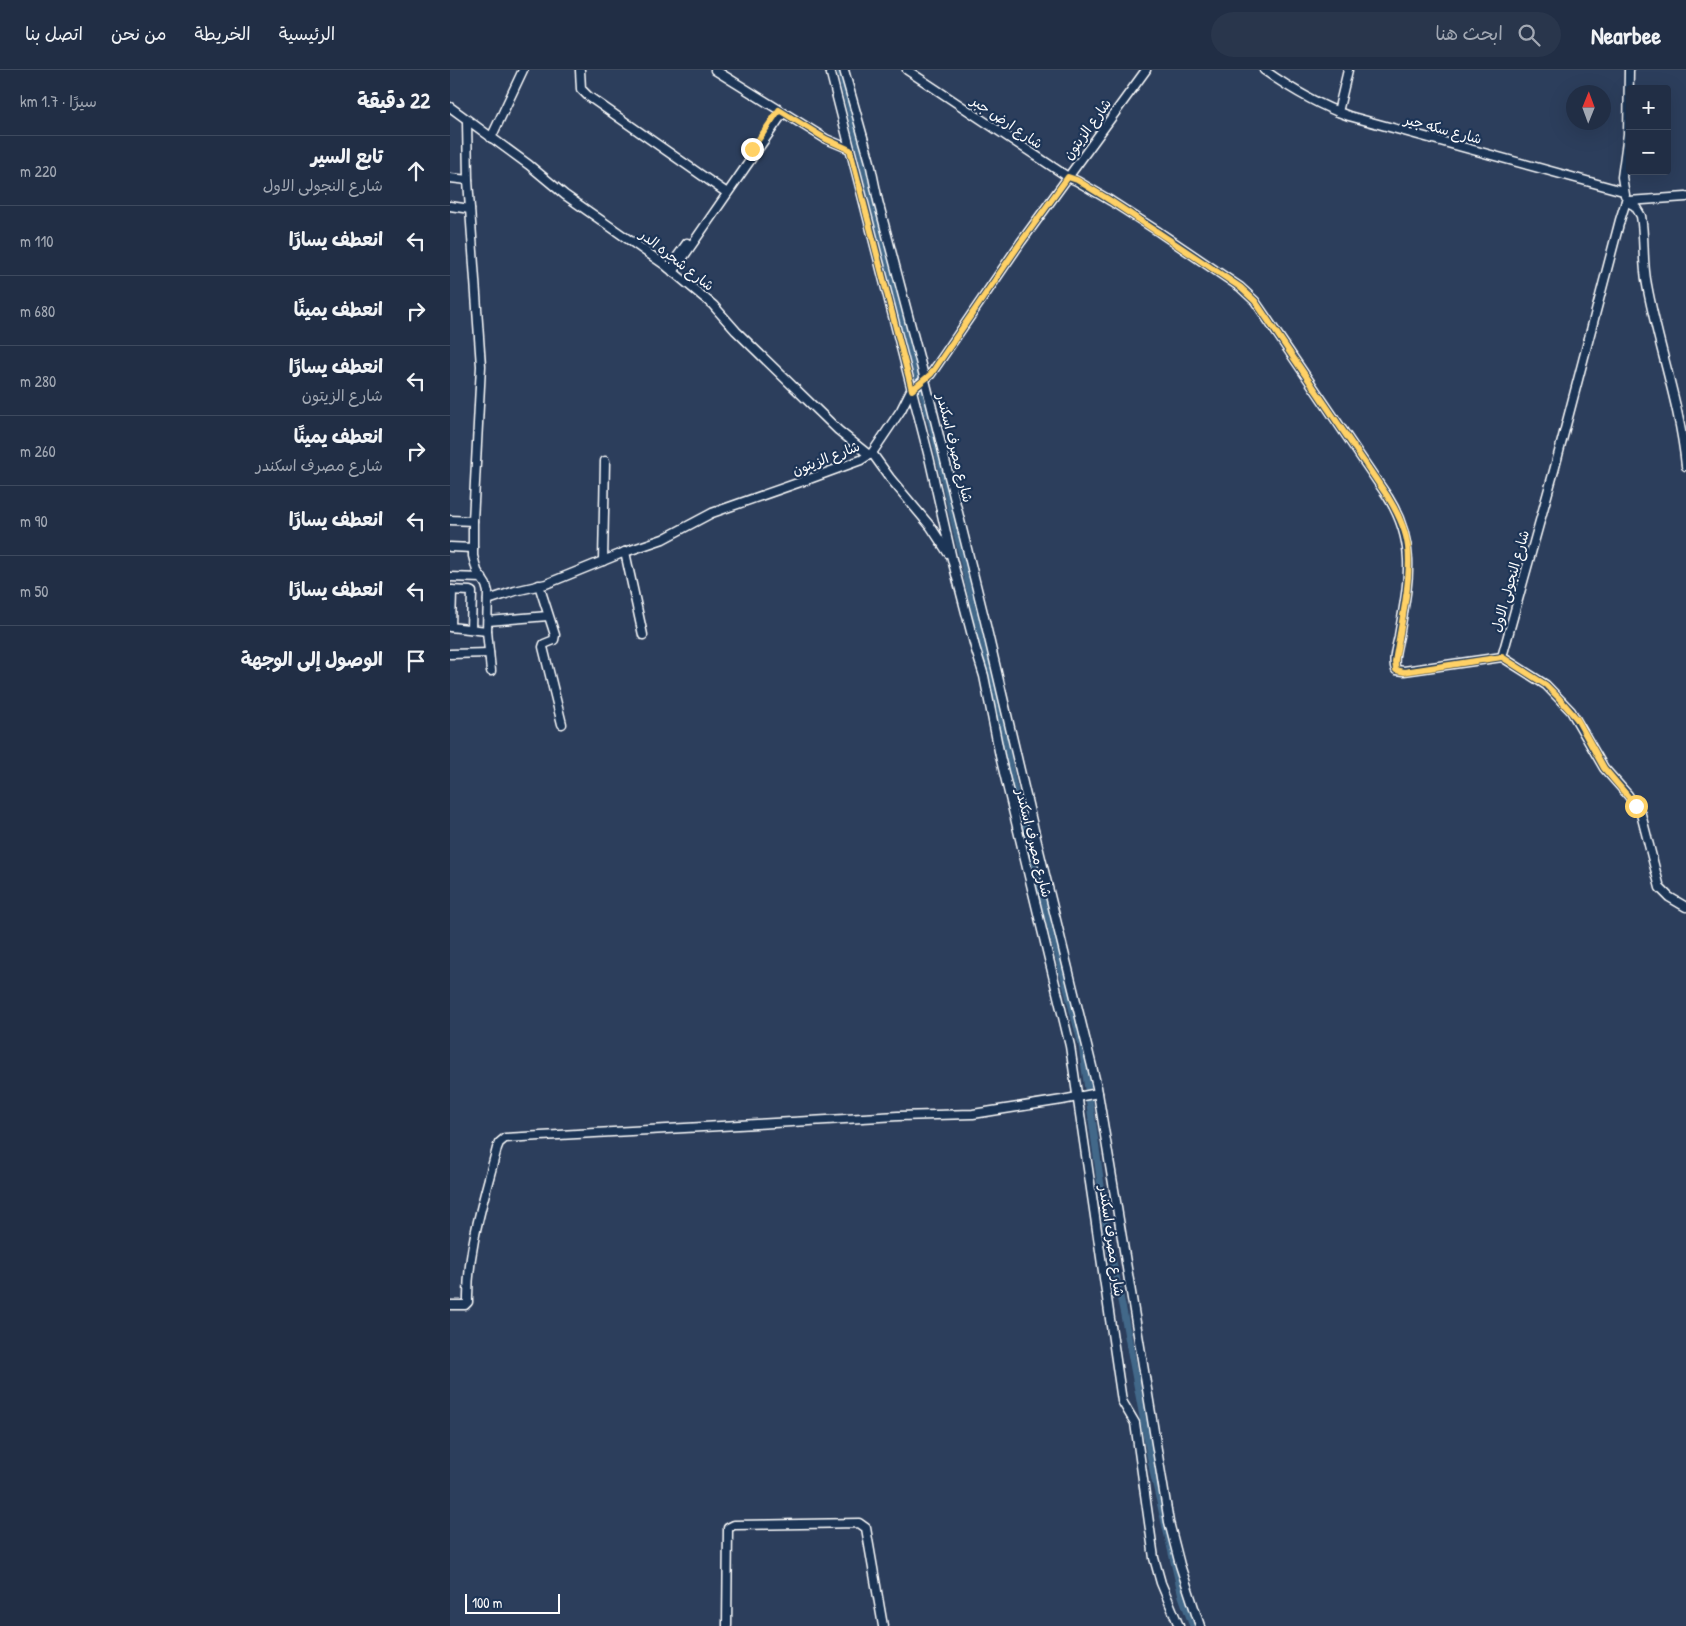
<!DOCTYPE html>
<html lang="ar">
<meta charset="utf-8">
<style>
body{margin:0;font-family:"Patrick Hand","Playpen Sans Arabic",sans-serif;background:#29364c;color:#f1f3f6;direction:rtl}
.controls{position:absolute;right:15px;top:15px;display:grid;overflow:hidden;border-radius:5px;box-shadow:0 5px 20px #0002}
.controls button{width:45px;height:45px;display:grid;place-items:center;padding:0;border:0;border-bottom:1px solid #3e4a5e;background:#212e45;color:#f1f3f6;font:25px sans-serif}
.compass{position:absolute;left:1116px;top:15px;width:45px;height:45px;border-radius:50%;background:#212e45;box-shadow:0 5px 20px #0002;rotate:1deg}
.scale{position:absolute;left:15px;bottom:12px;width:95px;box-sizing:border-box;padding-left:5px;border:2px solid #fff;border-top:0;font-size:14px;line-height:18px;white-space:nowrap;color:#fff;-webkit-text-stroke:4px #1d3557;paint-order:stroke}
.stop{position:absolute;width:15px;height:15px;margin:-11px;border:4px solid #ffd166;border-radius:50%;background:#fff}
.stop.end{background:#ffd166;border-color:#fff;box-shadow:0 1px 5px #0008}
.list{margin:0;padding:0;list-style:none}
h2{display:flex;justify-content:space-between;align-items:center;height:65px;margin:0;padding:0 20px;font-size:21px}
h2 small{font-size:16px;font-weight:400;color:#a2a8b3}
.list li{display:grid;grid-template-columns:32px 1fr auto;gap:15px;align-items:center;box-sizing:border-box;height:70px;padding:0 20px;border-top:1px solid #3e4a5e}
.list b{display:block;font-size:19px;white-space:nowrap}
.list p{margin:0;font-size:16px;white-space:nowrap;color:#a2a8b3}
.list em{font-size:16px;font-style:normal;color:#a2a8b3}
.icon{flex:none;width:28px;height:28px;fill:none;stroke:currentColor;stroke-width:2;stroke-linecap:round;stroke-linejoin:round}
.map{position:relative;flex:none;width:1236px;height:1556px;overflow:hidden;direction:ltr}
header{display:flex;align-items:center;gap:30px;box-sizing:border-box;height:70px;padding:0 25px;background:#212e45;border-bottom:1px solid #3e4a5e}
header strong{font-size:24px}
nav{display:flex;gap:28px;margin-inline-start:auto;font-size:18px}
.search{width:350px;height:45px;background:#29364c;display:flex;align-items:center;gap:12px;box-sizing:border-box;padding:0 18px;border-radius:28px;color:#a2a8b3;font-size:19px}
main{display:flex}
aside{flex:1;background:#212e45}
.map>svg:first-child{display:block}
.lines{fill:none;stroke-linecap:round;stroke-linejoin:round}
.canal{stroke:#426789;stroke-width:7}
.street-casing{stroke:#fff;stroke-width:11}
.street{stroke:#1d3557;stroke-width:8}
.route{stroke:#ffd166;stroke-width:6}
.labels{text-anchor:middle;stroke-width:4.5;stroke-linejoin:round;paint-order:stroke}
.street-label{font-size:14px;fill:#fff;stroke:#1d3557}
</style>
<header>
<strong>Nearbee</strong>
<div class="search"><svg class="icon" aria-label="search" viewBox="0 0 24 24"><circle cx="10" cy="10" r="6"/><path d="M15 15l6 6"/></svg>ابحث هنا</div>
<nav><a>الرئيسية</a><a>الخريطة</a><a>من نحن</a><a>اتصل بنا</a></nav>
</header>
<main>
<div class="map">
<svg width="1236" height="1556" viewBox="0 0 1236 1556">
<rect width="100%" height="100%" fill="#2c3e5c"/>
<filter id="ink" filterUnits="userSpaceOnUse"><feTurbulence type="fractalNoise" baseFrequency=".02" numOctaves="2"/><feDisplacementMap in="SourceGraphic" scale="10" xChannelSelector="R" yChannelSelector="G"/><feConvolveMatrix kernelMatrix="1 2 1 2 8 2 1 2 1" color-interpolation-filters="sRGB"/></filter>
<g filter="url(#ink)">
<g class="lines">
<path class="canal" d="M 390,0 L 456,264 L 482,356 L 551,654 L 563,715 L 632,975 L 658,1168 L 674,1245 L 704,1406 L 732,1526 L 743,1556"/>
<g class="street-casing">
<g id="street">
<path d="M 130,0 L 131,19 L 138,26 L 277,123"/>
<path d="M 265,0 L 376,69 L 400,79"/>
<path d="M 380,0 L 479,387 L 502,489 L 525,577 L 534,606 L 550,686 L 620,976 L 672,1331 L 685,1353 L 704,1488 L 711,1513 L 729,1556"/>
<path d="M 394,0 L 420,92 L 428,131 L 475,310 L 534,547 L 584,760 L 647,1017 L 719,1452 L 730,1495 L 750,1556"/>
<path d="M 457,0 L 618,107 L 627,111 L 661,131 L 706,160 L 790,217 L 805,231 L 938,427 C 968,475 958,513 949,566 C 947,576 942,590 946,600 L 954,601 L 1052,587"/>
<path d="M 814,0 C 841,19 868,35 899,46 L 1173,121"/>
<path d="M 0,37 L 79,95 L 115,125 L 215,195 L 263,235 L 286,261 L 388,360 L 419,385"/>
<path d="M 888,42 L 898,0"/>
<path d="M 17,51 L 18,110 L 31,296 L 23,451 L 23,486 L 27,501 L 36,515 L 38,522 L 37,561 L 41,601"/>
<path d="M 41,68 L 73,0"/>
<path d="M 0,108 L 18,110"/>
<path d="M 1175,125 L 1172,107 L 1178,64 L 1179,0"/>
<path d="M 1176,131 L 1185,136 L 1191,146 C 1195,169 1192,192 1197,215 C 1208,276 1230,334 1236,396"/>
<path d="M 1178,131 L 1236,127"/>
<path d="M 0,136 L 20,139"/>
<path d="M 219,198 L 237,173"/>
<path d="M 223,202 L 333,43"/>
<path d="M 422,383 L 440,408 L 481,457 L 498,483"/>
<path d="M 0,450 L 23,451"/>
<path d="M 0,477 L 23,478"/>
<path d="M 175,482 L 193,565"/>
<path d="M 153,491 L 155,391"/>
<path d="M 0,507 L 32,508"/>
<path d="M 89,515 L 105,565 L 104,570 L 94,574 L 93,577 L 112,654"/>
<path d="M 0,520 L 20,521 L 22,522 L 21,559"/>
<path d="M 38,530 L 65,521 L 96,514 L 175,482 L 213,469 L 262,443 L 362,408 L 411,390 L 422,383 L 451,340 L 460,322 L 481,304 L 571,172 L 696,0"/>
<path d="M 38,551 L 98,546"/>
<path d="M 0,557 L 37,561"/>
<path d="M 1,557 L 2,520"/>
<path d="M 0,584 L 39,583"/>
<path d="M 1052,587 L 1105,397 L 1170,150 L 1176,131"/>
<path d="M 1052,587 L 1096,615 L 1121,641 L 1154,698 L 1178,725 L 1191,744 L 1210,818 L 1219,827 L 1236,837"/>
<path d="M 0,1235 L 15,1235 L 18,1232 C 17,1179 34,1129 47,1078 L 49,1073 L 55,1068 L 448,1046 L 523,1044 L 612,1030 L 648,1023"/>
<path d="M 277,1556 L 278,1458 L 284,1455 L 409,1453 L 416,1458 L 433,1556"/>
</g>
</g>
<use href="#street" class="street"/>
</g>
</g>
<g class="lines" filter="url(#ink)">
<path class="route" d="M 302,79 L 329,40 L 376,69 L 400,80 L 462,320 L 481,304 L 571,172 L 618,107 L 627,110 L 661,131 L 790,217 L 805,231 L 938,427 C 948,443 956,459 958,477 C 962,508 950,560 945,592 L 946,600 L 954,602 L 1052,587 L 1096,615 L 1108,627 L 1127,649 L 1154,698 L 1186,736"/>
</g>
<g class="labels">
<g class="street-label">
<text transform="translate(557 52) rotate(34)" y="5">شارع ارض جبر</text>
<text transform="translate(637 59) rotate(-54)" y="5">شارع الزيتون</text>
<text transform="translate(993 59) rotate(15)" y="5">شارع سكه جير</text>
<text transform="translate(227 190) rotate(38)" y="5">شارع شجره الدر</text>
<text transform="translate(505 378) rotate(76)" y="5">شارع مصرف اسكندر</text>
<text transform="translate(376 388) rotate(-21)" y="5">شارع الزيتون</text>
<text transform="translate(1060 511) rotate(-74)" y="5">شارع النجولى الاول</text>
<text transform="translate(584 773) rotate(76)" y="5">شارع مصرف اسكندر</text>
<text transform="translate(662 1171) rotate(82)" y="5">شارع مصرف اسكندر</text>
</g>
</g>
</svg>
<div class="controls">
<button>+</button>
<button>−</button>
</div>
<svg class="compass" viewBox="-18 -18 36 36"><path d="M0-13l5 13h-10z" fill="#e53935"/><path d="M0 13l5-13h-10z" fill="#a2a8b3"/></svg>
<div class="scale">100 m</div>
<div class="stop" style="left:1186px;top:736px"></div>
<div class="stop end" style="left:302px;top:79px"></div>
</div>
<aside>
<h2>22 دقيقة<small>سيرًا · 1.7 km</small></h2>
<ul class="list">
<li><svg class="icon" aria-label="ahead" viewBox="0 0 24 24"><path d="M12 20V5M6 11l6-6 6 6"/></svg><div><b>تابع السير</b><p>شارع النجولى الاول</p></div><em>220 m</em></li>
<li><svg class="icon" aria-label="left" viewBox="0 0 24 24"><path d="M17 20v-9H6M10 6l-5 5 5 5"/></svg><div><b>انعطف يسارًا</b></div><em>110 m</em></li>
<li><svg class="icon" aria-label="right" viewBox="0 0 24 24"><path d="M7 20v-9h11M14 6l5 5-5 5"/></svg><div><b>انعطف يمينًا</b></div><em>680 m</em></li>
<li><svg class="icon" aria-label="left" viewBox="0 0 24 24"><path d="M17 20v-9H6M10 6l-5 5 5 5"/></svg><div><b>انعطف يسارًا</b><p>شارع الزيتون</p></div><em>280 m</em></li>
<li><svg class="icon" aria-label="right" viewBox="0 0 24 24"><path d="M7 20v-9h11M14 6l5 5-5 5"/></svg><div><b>انعطف يمينًا</b><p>شارع مصرف اسكندر</p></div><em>260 m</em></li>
<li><svg class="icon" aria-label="left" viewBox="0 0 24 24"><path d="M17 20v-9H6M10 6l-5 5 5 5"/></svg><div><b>انعطف يسارًا</b></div><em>90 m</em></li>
<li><svg class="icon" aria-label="left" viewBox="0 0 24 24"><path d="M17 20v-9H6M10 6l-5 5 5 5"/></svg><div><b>انعطف يسارًا</b></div><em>50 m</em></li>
<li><svg class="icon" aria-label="arrive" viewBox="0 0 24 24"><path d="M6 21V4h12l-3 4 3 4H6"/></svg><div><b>الوصول إلى الوجهة</b></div></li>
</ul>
</aside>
</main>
